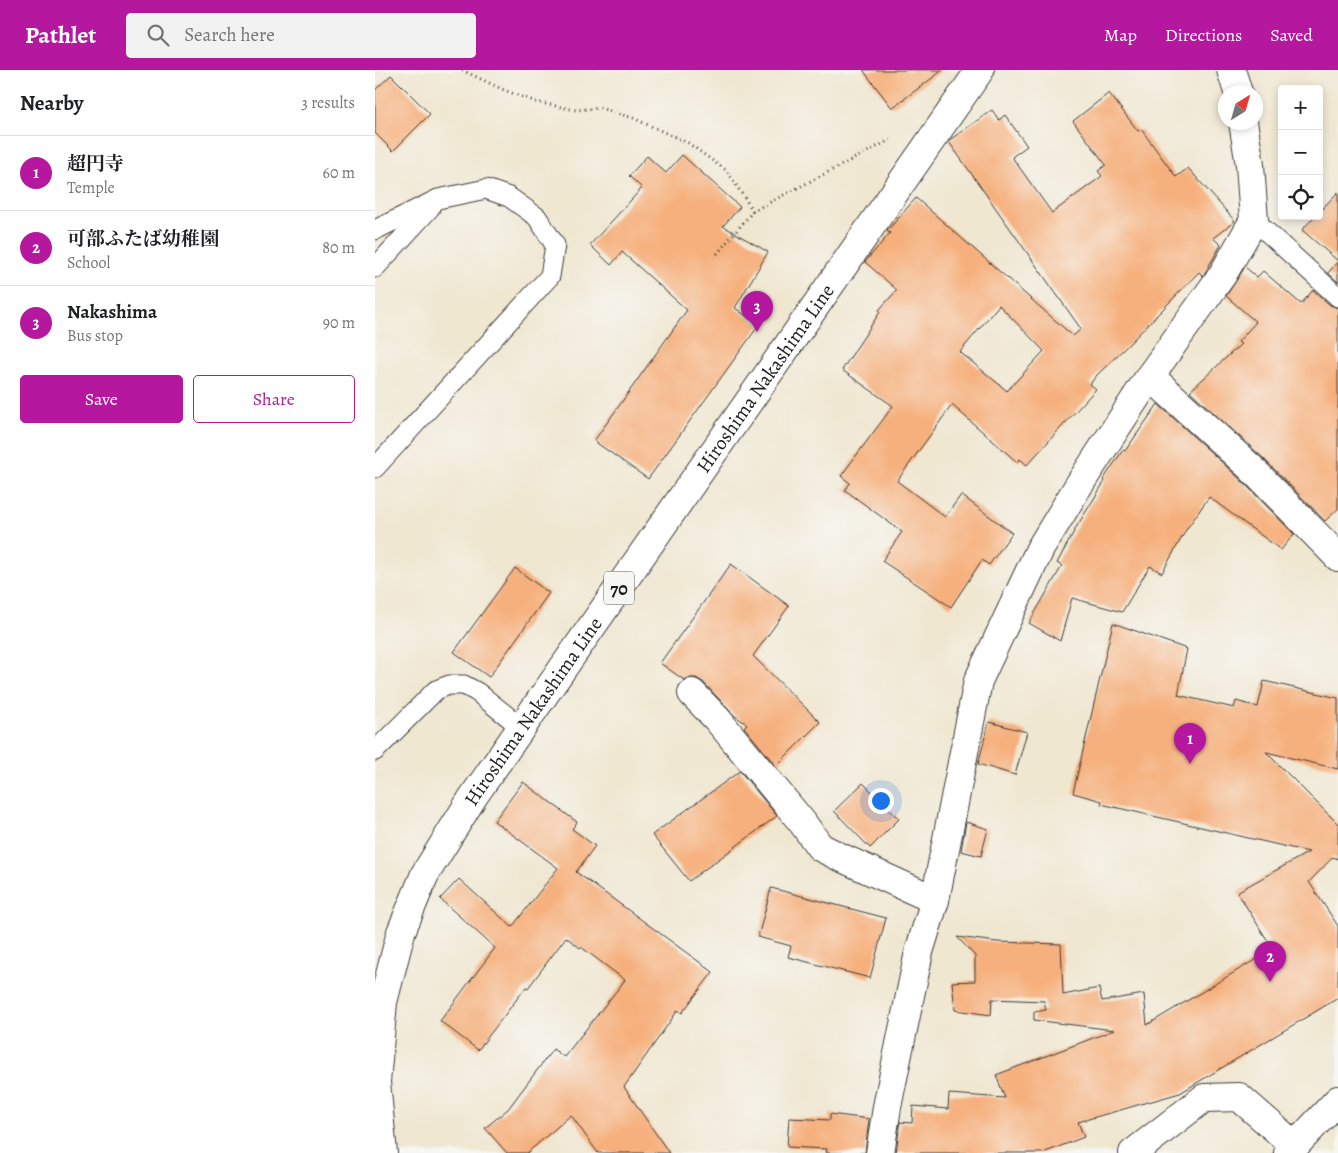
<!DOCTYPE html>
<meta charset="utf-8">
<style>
body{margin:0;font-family:Alegreya,"Noto Serif JP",serif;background:#f2f2f2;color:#202124}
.controls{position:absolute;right:15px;top:15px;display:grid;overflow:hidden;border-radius:5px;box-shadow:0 2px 8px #0003}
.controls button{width:45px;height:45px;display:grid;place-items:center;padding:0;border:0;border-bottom:1px solid #e0e0e0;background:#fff;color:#202124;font:25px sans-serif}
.compass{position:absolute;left:843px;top:15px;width:45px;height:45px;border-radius:50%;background:#fff;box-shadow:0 2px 8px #0003;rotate:37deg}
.you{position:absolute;left:505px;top:730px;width:18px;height:18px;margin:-12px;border:4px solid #fff;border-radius:50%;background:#1a73e8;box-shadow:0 0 0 8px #1a73e833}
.badge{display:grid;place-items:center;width:32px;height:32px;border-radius:50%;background:#b5179e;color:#fff;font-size:16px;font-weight:700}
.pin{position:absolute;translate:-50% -41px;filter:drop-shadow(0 1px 2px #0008)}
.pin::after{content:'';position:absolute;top:26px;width:18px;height:15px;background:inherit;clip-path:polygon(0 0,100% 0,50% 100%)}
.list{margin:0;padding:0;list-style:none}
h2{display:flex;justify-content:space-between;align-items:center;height:65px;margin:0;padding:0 20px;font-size:21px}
h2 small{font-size:16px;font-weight:400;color:#757577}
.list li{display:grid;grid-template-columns:32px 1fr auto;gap:15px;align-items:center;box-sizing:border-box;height:75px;padding:0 20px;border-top:1px solid #e0e0e0}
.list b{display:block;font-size:19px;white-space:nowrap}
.list p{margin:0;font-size:16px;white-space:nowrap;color:#757577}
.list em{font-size:16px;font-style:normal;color:#757577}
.actions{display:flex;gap:10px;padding:15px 20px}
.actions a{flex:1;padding:11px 0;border:1px solid #b5179e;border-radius:5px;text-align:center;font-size:18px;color:#b5179e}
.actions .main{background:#b5179e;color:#fff}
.icon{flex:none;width:28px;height:28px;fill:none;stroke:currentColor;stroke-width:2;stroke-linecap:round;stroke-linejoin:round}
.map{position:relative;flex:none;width:963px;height:1083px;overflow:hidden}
header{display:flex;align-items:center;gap:30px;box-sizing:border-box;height:70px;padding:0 25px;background:#b5179e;color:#fff}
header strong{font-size:24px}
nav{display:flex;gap:28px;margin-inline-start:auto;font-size:18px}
.search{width:350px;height:45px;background:#f2f2f2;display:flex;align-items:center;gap:12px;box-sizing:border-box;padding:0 18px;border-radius:5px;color:#757577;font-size:19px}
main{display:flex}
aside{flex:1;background:#fff}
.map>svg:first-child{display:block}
.building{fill:#f6b07d;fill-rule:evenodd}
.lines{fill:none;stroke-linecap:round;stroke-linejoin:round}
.lane-casing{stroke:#3c3a37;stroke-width:21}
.street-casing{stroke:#3c3a37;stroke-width:30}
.secondary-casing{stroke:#3c3a37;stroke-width:30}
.primary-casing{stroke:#3c3a37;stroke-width:30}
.path{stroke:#3c3a37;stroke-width:3;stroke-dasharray:1 4;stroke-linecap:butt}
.lane{stroke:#fff;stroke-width:19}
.street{stroke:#fff;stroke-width:28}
.secondary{stroke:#fff;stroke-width:28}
.primary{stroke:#fff;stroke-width:28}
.labels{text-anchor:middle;stroke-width:4;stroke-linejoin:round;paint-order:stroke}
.shield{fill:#f6f6f2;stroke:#5d5d5c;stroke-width:1}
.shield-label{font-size:19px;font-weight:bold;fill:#1c1c1c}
.street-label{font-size:20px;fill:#1c1c1c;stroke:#f6f6f2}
</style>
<header>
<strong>Pathlet</strong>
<div class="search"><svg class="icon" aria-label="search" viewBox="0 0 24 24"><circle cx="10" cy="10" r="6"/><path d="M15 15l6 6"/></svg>Search here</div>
<nav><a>Map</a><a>Directions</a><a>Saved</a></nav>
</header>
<main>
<aside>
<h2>Nearby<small>3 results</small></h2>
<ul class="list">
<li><span class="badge">1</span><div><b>超円寺</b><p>Temple</p></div><em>60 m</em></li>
<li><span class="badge">2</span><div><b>可部ふたば幼稚園</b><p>School</p></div><em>80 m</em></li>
<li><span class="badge">3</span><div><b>Nakashima</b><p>Bus stop</p></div><em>90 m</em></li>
</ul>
<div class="actions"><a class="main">Save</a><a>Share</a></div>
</aside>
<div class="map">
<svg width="963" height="1083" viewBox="0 0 963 1083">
<rect width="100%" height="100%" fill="#f6f6f2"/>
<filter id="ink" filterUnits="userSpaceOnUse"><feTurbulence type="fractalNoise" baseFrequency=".02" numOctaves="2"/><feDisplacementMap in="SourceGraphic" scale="10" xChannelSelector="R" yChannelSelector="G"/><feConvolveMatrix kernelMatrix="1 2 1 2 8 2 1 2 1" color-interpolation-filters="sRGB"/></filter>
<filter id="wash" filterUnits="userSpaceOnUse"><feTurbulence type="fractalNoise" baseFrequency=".0096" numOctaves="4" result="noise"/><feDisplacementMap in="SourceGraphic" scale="20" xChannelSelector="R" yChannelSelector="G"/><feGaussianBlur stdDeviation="1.12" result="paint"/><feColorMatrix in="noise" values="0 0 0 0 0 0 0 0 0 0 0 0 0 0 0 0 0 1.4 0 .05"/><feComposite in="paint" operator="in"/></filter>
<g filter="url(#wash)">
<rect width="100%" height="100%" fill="#f0e7d1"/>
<g id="blocks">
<g class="building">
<path d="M 488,0 L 568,0 L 517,38 Z"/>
<path d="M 16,5 L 55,44 L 18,81 L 0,63 L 0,20 Z"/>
<path d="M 734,23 L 763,61 L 766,59 L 801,107 L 813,98 L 860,151 L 838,168 L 846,175 L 828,206 L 824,202 L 751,277 L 722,305 L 715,314 L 721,319 L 652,395 L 645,389 L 642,392 L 577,335 L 522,411 L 570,447 L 586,425 L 637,463 L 614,495 L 607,490 L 576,537 L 507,491 L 527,462 L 470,420 L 475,413 L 466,406 L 518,336 L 467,300 L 505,242 L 504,240 L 522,220 L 490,192 L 515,163 L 512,161 L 541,128 L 698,266 L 706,259 L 574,72 L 576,69 L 617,40 L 624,50 L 630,45 L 652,76 L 637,87 L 677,143 L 727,106 L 723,101 L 731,95 L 698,51 ZM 624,235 L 669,281 L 632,321 L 585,282 Z"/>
<path d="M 307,85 L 365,137 L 348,156 L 393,182 L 360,238 L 384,255 L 273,409 L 219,371 L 312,240 L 247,182 L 236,195 L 215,175 L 267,118 L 254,106 L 272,86 L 291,103 Z"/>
<path d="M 963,122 L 963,191 L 927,160 L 940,146 L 944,146 L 944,142 Z"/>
<path d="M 963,191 L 963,212 L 953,203 Z"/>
<path d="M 870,197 L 882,207 L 888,201 L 926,234 L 938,220 L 955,235 L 963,238 L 963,439 L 950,451 L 887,387 L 815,321 L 866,274 L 863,272 L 881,252 L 851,226 Z"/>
<path d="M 783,334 L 865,409 L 919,464 L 906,480 L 834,427 L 811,460 L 787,503 L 775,496 L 747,542 L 697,528 L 685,571 L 654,553 L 687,496 L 682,493 L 702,456 L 730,411 L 728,410 L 748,380 L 750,381 Z"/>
<path d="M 356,494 L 414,536 L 378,586 L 445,652 L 401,696 L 369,657 L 372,654 L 360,646 L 328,612 L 321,608 L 314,608 L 309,610 L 285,593 Z"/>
<path d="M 140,498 L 174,523 L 114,607 L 79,582 Z"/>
<path d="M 738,553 L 812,579 L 803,625 L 859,638 L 861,631 L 883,637 L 889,611 L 963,628 L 963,699 L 891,682 L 963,754 L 963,789 L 958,787 L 934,812 L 963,856 L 963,928 L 805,1023 L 703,1052 L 709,1067 L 668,1083 L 521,1083 L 525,1052 L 537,1053 L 538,1036 L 573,1039 L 574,1024 L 630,1028 L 621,1005 L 739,960 L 659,950 L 659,942 L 671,940 L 669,931 L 617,929 L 616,945 L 580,940 L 577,912 L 600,911 L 600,886 L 582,867 L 622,872 L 686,874 L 688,925 L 724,918 L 727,931 L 769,924 L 772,955 L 898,879 L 862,822 L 934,782 L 726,734 L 727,731 L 698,723 Z"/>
<path d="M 614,652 L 652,662 L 640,705 L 603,694 Z"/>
<path d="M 365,701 L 402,746 L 314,811 L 277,765 Z"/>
<path d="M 148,712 L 202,752 L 197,759 L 220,776 L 201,802 L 338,902 L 307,943 L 303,940 L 249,1017 L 294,1083 L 223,1083 L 196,1045 L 152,1083 L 132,1083 L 110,1058 L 133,1039 L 178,979 L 189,987 L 250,910 L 206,877 L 205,878 L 191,867 L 153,918 L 151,917 L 103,980 L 65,951 L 120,878 L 65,829 L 84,809 L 137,857 L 183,798 L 119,751 Z"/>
<path d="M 488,713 L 524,749 L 495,778 L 459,741 Z"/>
<path d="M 591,752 L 613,759 L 606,786 L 586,781 Z"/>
<path d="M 396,818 L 511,848 L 495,908 L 413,887 L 416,876 L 383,867 Z"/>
<path d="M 455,1044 L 494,1049 L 490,1083 L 451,1083 L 452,1079 L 412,1077 L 414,1048 L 455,1050 Z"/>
</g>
</g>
</g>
<g filter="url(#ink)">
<use href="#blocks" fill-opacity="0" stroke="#3c3a37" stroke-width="1"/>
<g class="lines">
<g class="lane-casing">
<g id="lane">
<path d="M 879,150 L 963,227"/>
<path d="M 0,160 L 63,129 L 111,119 L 134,127 L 162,147 L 180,175 L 175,206 L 0,398"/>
<path d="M 0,198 L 55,138"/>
<path d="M 0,681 L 61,620 L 74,615 L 89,615 L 102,622 L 147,658"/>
</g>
</g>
<g class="street-casing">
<g id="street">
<path d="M 856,0 L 863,22"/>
<path d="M 775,306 L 876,398 L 963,487"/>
<path d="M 317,623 L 342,649 L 427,752 L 445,777 L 465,787 L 560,830"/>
<path d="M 505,1083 L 512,1037 L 544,882 L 560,830 L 603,611 L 665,479 L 702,418 L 775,306 L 848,204 L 879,150 L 875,95 L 868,52"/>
<path d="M 758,1083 L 829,1028 L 864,1027 L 920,1076"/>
</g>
</g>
<g class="secondary-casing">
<path id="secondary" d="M 913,1083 L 963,1030"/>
</g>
<g class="primary-casing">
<g id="primary">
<path id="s1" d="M 8,1083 L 1,1012 L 8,932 L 26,862 L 50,804 L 98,727 L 605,0"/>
</g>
</g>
<g class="path">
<path d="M 87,0 L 129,20 L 161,32 L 201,40 L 225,38 L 258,48 L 313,73 L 352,101 L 378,141"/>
<path d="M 342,184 L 378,141 L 515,70"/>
</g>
<use href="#lane" class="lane"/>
<use href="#street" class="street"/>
<use href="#secondary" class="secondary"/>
<use href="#primary" class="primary"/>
</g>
</g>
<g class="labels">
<rect class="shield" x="229" y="501.5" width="30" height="33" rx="4"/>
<g class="shield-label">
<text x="244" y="525">70</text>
</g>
<g class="street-label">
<text dy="7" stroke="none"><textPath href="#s1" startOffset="888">Hiroshima Nakashima Line</textPath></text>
<text dy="7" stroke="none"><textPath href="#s1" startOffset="482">Hiroshima Nakashima Line</textPath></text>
</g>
</g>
</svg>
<div class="controls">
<button>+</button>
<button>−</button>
<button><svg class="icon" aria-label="locate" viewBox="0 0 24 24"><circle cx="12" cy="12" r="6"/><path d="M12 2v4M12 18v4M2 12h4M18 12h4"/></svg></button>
</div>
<svg class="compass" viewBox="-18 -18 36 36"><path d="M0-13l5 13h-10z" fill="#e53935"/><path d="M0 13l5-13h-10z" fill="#757577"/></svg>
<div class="you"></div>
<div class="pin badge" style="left:815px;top:694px">1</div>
<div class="pin badge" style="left:895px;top:912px">2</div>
<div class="pin badge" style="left:382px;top:262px">3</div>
</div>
</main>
